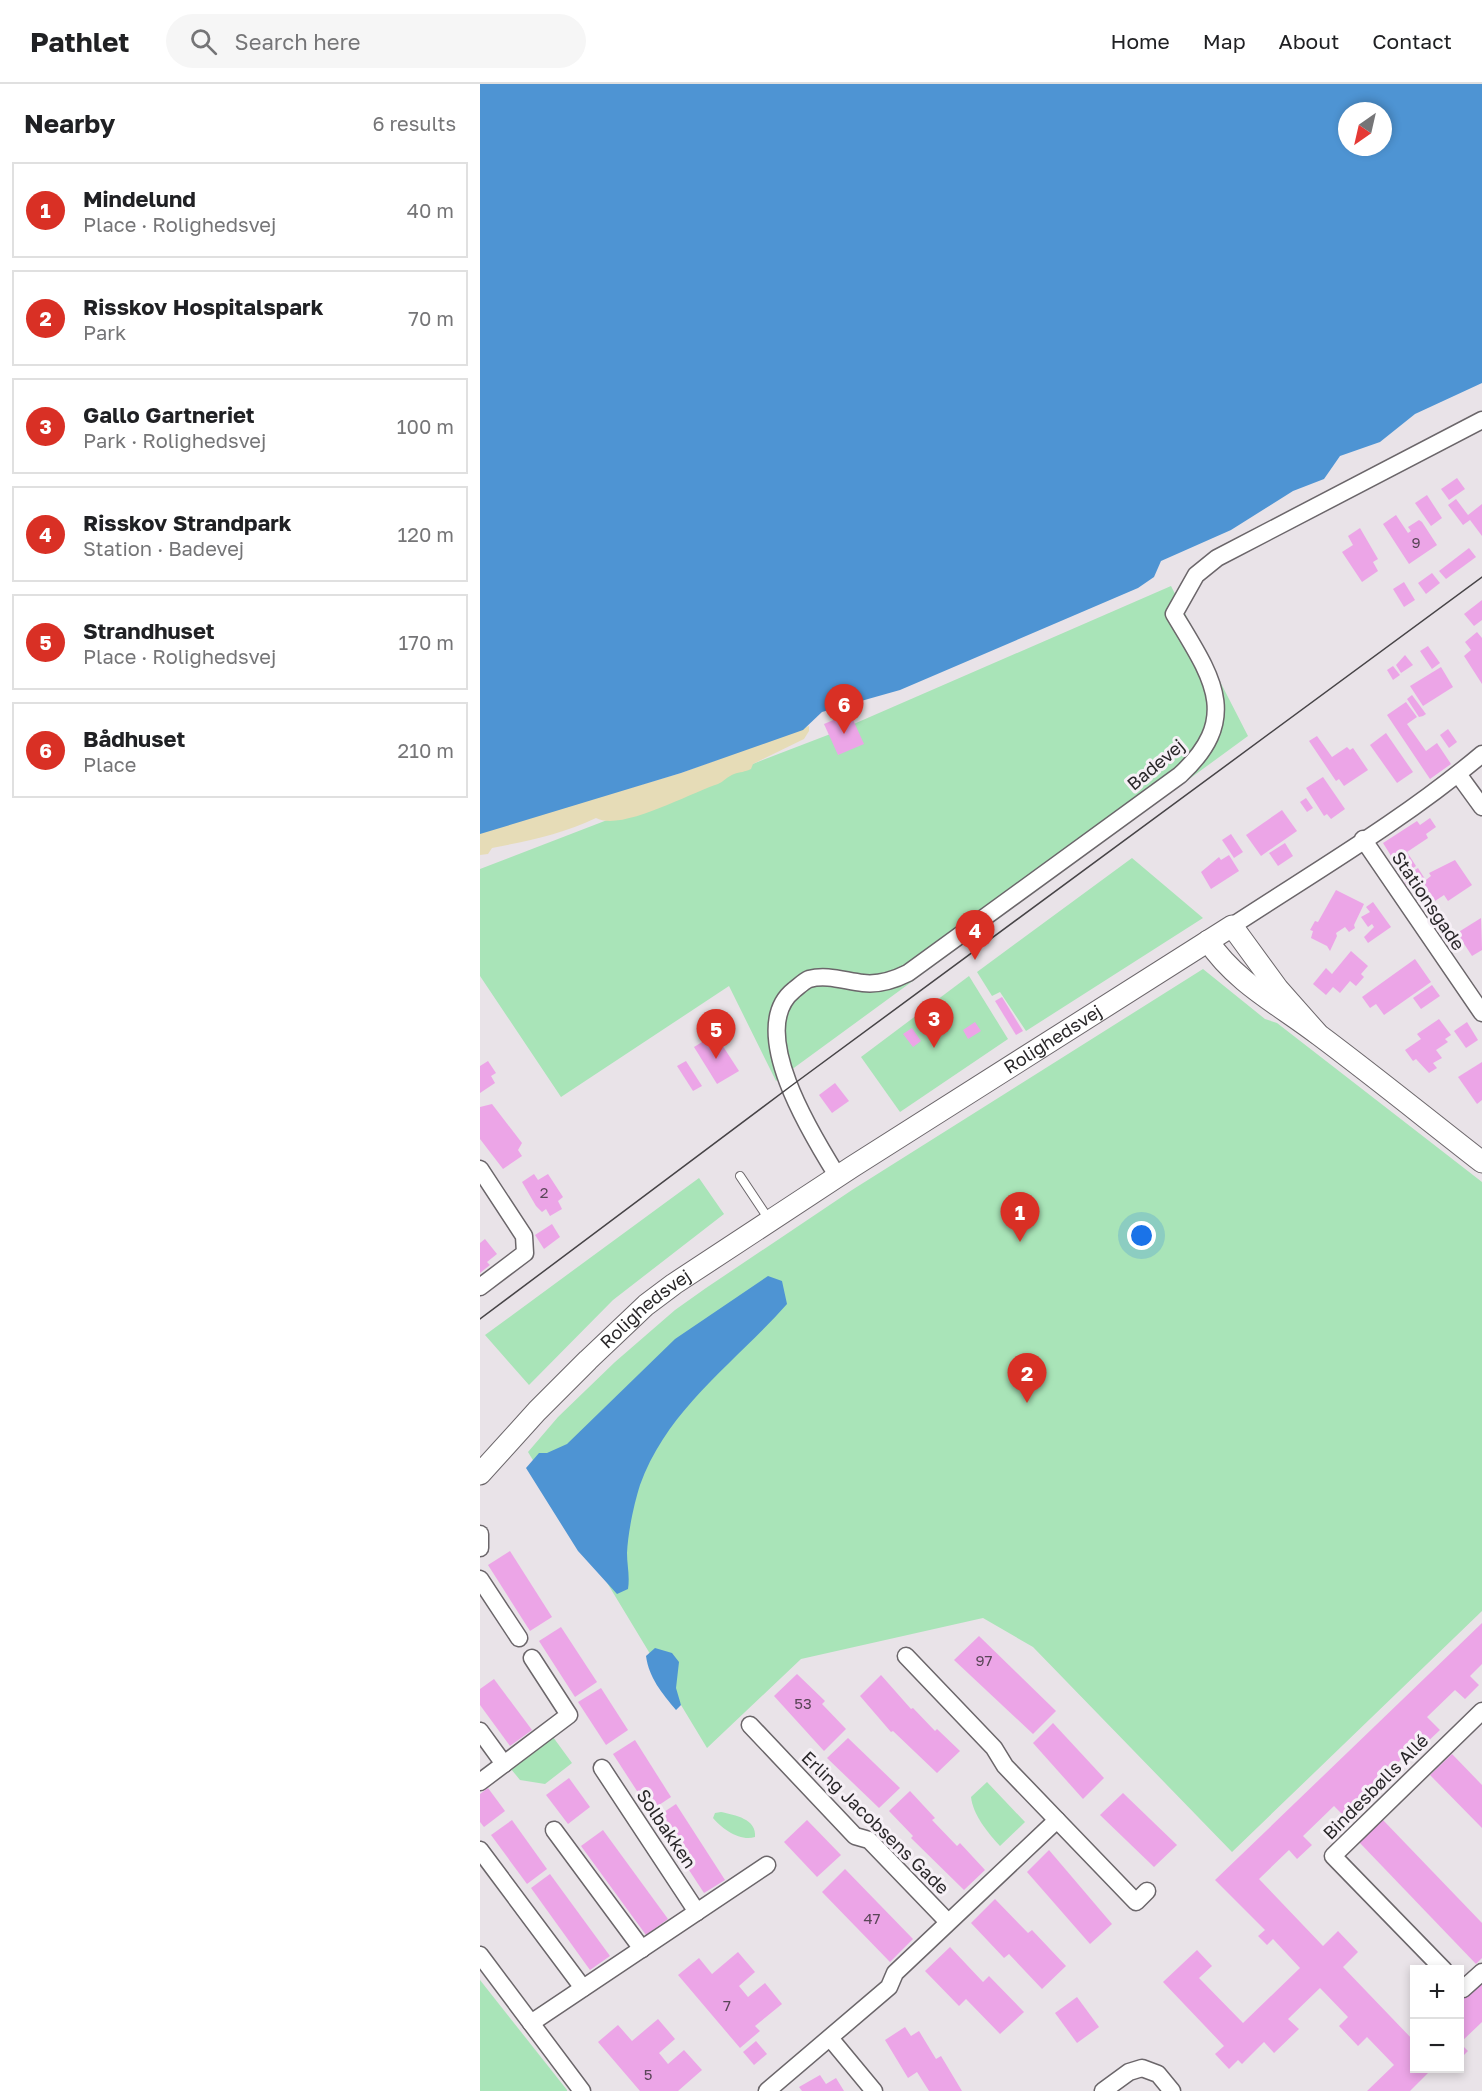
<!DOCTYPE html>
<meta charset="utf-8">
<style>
body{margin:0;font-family:"Golos Text",sans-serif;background:#f6f6f6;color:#202124}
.controls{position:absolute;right:18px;bottom:18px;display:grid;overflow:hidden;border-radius:0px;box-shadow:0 3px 9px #0003}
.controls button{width:54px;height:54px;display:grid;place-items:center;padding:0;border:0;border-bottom:2px solid #e0e0e0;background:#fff;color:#202124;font:30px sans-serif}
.compass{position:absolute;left:858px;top:18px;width:54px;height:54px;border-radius:50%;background:#fff;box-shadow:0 3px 9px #0003;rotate:214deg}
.you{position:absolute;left:662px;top:1152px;width:21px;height:21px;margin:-15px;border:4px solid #fff;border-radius:50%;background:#1a73e8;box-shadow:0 0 0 9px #1a73e833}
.badge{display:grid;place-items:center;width:39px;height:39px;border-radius:50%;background:#d93025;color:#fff;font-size:20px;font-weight:700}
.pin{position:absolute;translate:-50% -50px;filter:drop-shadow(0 2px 3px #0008)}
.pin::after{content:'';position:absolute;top:32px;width:21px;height:18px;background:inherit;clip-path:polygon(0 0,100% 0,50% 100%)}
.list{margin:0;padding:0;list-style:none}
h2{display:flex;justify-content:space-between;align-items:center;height:78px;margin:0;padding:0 24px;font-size:26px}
h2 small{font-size:20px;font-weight:400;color:#757577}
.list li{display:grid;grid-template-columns:39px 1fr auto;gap:18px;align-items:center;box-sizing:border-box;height:96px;margin:0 12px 12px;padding:0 12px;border:2px solid #e0e0e0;border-radius:0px}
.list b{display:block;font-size:22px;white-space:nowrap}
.list p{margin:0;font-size:20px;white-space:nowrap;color:#757577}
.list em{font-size:20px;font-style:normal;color:#757577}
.icon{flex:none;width:33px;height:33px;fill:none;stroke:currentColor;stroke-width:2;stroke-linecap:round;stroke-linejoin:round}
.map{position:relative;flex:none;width:1002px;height:2007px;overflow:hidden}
header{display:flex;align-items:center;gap:36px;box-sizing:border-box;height:84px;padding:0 30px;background:#fff;border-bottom:2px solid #e0e0e0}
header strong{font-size:28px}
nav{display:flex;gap:33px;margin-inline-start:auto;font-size:21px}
.search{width:420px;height:54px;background:#f6f6f6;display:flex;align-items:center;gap:15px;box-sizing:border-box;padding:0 21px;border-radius:33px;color:#757577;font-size:22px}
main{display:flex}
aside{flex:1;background:#fff}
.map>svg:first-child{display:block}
.green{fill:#a9e4b8}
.sand{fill:#e6dcb7}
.water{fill:#4e94d3;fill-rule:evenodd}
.building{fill:#eca5e7}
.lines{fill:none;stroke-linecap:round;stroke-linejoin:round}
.service-casing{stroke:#6b666a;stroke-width:10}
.minor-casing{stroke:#6b666a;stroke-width:19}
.tertiary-casing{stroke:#6b666a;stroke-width:23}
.service{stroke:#fff;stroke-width:8}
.minor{stroke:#fff;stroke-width:16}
.tertiary{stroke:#fff;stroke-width:21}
.tram{stroke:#474447;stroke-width:1.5}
.labels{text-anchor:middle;stroke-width:6;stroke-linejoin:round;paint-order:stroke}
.number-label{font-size:15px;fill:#5a4658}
.street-label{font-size:18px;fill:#292729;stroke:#f6f0f6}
</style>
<header>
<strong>Pathlet</strong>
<div class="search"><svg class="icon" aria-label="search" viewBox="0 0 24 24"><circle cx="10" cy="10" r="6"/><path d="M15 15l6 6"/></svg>Search here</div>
<nav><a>Home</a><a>Map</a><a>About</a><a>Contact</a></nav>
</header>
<main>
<aside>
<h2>Nearby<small>6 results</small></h2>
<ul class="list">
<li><span class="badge">1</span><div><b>Mindelund</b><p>Place · Rolighedsvej</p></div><em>40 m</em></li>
<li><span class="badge">2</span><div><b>Risskov Hospitalspark</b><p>Park</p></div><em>70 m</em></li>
<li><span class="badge">3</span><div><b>Gallo Gartneriet</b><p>Park · Rolighedsvej</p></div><em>100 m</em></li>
<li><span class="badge">4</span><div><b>Risskov Strandpark</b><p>Station · Badevej</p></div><em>120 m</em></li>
<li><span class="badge">5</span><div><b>Strandhuset</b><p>Place · Rolighedsvej</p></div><em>170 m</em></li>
<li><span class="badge">6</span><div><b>Bådhuset</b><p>Place</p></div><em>210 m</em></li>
</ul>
</aside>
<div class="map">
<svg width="1002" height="2007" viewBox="0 0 1002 2007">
<rect width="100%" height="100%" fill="#e9e3e8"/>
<g class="green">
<path d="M 691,502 L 768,652 L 296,997 L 249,902 L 81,1013 L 0,892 L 0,785 L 353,649 Z"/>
<path d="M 652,774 L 723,834 L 546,947 L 520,908 L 512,912 L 497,888 Z"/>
<path d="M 723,885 L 785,935 L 797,939 L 1002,1098 L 1002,1527 L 752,1768 L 553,1563 L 503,1534 L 321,1575 L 227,1664 L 48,1368 L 78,1333 L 135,1278 L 195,1226 L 226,1204 L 372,1106 Z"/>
<path d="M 489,892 L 528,955 L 420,1028 L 381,973 Z"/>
<path d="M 219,1094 L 244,1130 L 133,1216 L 49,1301 L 5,1251 Z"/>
<path d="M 73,1653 L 92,1679 L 65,1700 L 40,1696 L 31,1685 Z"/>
<path d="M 507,1698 L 545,1738 L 520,1762 C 508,1749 493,1731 491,1713 Z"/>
<path d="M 241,1728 C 255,1731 277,1735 275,1753 C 261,1758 242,1745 233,1734 L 235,1729 Z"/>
<path d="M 0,1896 L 87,2006 L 87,2007 L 0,2007 Z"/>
</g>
<path class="sand" d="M 329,642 L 329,647 L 324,655 L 273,680 L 271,685 C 265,688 260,688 254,690 C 248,692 243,698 238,700 C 212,708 141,748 116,734 C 83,750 48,757 12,764 L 8,770 L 0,771 L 0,748 L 201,689 Z"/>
<g class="water">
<path d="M 0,0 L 1002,0 L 1002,299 L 935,330 L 900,358 L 860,372 L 844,395 L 813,407 L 751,446 L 681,477 L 674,493 L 658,504 L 420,606 L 342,628 L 323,646 L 201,689 L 0,750 ZM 867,27 L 903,27 L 903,63 L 867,63 Z"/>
<path d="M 288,1192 L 302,1197 L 307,1220 C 255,1279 188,1324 160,1401 C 154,1420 148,1448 147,1469 C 147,1481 150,1492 148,1505 L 137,1510 L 98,1467 L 46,1384 L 59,1369 L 67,1369 L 87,1360 L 195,1255 Z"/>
<path d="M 175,1564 L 192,1569 L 199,1578 L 196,1604 L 201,1621 L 196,1626 C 182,1609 169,1594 166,1572 Z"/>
</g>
<g class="building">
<path d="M 977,394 L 985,405 L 969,416 L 961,405 Z"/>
<path d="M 947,411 L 962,434 L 951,442 L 935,419 Z"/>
<path d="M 976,415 L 988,431 L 1002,420 L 1002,452 L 990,436 L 983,441 L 968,421 Z"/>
<path d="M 916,431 L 928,449 L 931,447 L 928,443 L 939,436 L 942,438 L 957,461 L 929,480 L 903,440 Z"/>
<path d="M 880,444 L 898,475 L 893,478 L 898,487 L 882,498 L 862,468 L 873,461 L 868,452 Z"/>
<path d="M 989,464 L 996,473 L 966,495 L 959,487 Z"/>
<path d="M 952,489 L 960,499 L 946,510 L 938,499 Z"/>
<path d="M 924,498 L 935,516 L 924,523 L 913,505 Z"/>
<path d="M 1002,516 L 1002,536 L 994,542 L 984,530 Z"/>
<path d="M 997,548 L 1002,554 L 1002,600 L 984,572 L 991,566 L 985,558 Z"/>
<path d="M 948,562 L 960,579 L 952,585 L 940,567 Z"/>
<path d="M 925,571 L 933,581 L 921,589 L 916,581 Z"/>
<path d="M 913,582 L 920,591 L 913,596 L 907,586 Z"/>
<path d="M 961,583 L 973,603 L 943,622 L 930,602 Z"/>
<path d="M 932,611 L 946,630 L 943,632 L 939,633 L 927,615 Z"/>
<path d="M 926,618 L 937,633 L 927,640 L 946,667 L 957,659 L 971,680 L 950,695 L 907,631 Z"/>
<path d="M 370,629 L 384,660 L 358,671 L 344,640 Z"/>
<path d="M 968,645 L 977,658 L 969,664 L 960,651 Z"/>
<path d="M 906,649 L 933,688 L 917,699 L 890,661 Z"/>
<path d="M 837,652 L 852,673 L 867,663 L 870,666 L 873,664 L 888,686 L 864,702 L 859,695 L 856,697 L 829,657 Z"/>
<path d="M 843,693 L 865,725 L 851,735 L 847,730 L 844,732 L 826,704 Z"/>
<path d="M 826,714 L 833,724 L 827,728 L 820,718 Z"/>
<path d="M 802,726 L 817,747 L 781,772 L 766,751 Z"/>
<path d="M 950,734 L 956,743 L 946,750 L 948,754 L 927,768 L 936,782 L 923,791 L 903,759 L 937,737 L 940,741 Z"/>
<path d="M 751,750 L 763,768 L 754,774 L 742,756 Z"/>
<path d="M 805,759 L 813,772 L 798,782 L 789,769 Z"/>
<path d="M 749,771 L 759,787 L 731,805 L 721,788 L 739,773 L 741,776 Z"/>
<path d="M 975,776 L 992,801 L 968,817 L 964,811 L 955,817 L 950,810 L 942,806 L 942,799 L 951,792 L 949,789 Z"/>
<path d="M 938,784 L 945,795 L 929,805 L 922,794 Z"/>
<path d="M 856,806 L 884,820 L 874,841 L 875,844 L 869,848 L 865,843 L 856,849 L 857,852 L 850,867 L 847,862 L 831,854 L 833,847 L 830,846 L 835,837 L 838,838 Z"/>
<path d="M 893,818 L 911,843 L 888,859 L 884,853 L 894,843 L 892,840 L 888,843 L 881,833 L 890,828 L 886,823 Z"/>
<path d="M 1001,834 L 1002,866 L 992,872 L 977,849 Z"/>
<path d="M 871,867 L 888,882 L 881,890 L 884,893 L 876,902 L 870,897 L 860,909 L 853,903 L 846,911 L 833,900 L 846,884 L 852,890 Z"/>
<path d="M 935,875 L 951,898 L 904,931 L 896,920 L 890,924 L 882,913 Z"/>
<path d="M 952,901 L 960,912 L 941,925 L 933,914 Z"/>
<path d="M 522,913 L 543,947 L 536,951 L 515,917 Z"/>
<path d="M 959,935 L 971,951 L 965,955 L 968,958 L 956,966 L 962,974 L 953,979 L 957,984 L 949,989 L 936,975 L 933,977 L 925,966 L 941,955 L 937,950 Z"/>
<path d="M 495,938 L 501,947 L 488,955 L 483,946 Z"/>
<path d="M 987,938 L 998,956 L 986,964 L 974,947 Z"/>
<path d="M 432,944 L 441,957 L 433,963 L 423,950 Z"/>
<path d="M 235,950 L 259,987 L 237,1000 L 214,963 Z"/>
<path d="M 8,977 L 16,989 L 11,992 L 15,999 L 0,1009 L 0,982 Z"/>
<path d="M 206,977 L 222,1002 L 213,1007 L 197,982 Z"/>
<path d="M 1002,978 L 1002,1016 L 997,1020 L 978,993 Z"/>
<path d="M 355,999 L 369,1017 L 352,1029 L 339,1011 Z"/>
<path d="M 12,1020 L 42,1059 L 38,1066 L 42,1072 L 23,1085 L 0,1055 L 0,1023 Z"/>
<path d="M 54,1090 L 58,1096 L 68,1090 L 83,1113 L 78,1117 L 82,1125 L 70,1132 L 66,1125 L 62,1128 L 56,1122 L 42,1098 Z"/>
<path d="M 72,1140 L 80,1153 L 64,1165 L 55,1151 Z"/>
<path d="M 5,1155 L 17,1170 L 7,1178 L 10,1181 L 0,1189 L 0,1159 Z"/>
<path d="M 30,1467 L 72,1533 L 50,1547 L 8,1481 Z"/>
<path d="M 1002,1539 L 1002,1580 L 990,1592 L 999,1601 L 985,1615 L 975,1606 L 947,1633 L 960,1646 L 942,1663 L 938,1659 L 880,1715 L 884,1719 L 867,1735 L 854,1722 L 823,1752 L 832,1761 L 817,1775 L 809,1766 L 779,1795 L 843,1862 L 858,1847 L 878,1868 L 863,1883 L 934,1957 L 934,1984 L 953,1984 L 930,2007 L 887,2007 L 914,1981 L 887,1953 L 878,1962 L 859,1942 L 868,1933 L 840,1904 L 808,1935 L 819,1945 L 794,1969 L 784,1958 L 762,1980 L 758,1976 L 749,1985 L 735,1970 L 744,1962 L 683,1898 L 717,1866 L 732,1882 L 719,1894 L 763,1939 L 820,1884 L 793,1855 L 787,1861 L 778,1852 L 785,1846 L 735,1796 Z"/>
<path d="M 81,1543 L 117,1598 L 95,1613 L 59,1557 Z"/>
<path d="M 499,1552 L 576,1627 L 553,1650 L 474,1576 Z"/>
<path d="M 317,1590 L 345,1617 L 342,1620 L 366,1645 L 344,1667 L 294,1612 Z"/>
<path d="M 401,1591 L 431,1625 L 433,1624 L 455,1647 L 457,1645 L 480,1667 L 457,1689 L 413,1647 L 411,1648 L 380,1612 Z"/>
<path d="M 14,1595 L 52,1646 L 30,1662 L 0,1621 L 0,1605 Z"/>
<path d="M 121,1604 L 148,1646 L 126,1661 L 98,1618 Z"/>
<path d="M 573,1639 L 624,1694 L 603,1715 L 553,1659 Z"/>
<path d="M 368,1654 L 420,1704 L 399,1724 L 347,1674 Z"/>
<path d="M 155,1656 L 191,1713 L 170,1727 L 133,1670 Z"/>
<path d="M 972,1670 L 1002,1701 L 1002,1744 L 950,1691 Z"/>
<path d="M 89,1694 L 110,1723 L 88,1740 L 66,1711 Z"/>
<path d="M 8,1704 L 25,1727 L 4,1743 L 0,1738 L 0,1710 Z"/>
<path d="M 430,1707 L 455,1734 L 452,1736 L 477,1762 L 480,1759 L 505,1786 L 484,1806 L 431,1754 L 433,1752 L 409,1727 Z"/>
<path d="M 643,1709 L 697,1761 L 674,1783 L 620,1731 Z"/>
<path d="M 196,1720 L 245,1796 L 224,1809 L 175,1734 Z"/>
<path d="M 902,1735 L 1002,1839 L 1002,1874 L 996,1880 L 879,1758 Z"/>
<path d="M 32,1736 L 67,1785 L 47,1800 L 11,1751 Z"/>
<path d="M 327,1736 L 361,1771 L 337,1793 L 304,1758 Z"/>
<path d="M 123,1746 L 188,1835 L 166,1851 L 101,1762 Z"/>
<path d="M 569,1766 L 632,1840 L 610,1860 L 547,1788 Z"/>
<path d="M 365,1785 L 433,1855 L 410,1878 L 342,1808 Z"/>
<path d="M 70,1790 L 130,1872 L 110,1886 L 51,1804 Z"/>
<path d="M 515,1815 L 548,1849 L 552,1846 L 586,1882 L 562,1905 L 529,1870 L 524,1874 L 491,1839 Z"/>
<path d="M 470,1863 L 503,1898 L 509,1892 L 544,1928 L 520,1950 L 486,1915 L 479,1922 L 445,1887 Z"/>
<path d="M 258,1868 L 275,1888 L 259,1902 L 268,1913 L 285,1899 L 302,1920 L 275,1942 L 280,1947 L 260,1964 L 198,1891 L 219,1874 L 232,1890 Z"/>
<path d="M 1002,1897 L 1002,1938 L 980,1959 L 988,1967 L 980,1975 L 980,1918 Z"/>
<path d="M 597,1913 L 619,1943 L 597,1959 L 575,1929 Z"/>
<path d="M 178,1935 L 195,1955 L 179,1969 L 188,1980 L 204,1966 L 222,1986 L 198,2007 L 160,2007 L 118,1958 L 138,1941 L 152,1957 Z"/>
<path d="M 425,1943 L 431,1952 L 439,1947 L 456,1975 L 461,1972 L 482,2007 L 449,2007 L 437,1988 L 428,1994 L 405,1956 Z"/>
<path d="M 276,1957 L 287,1970 L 274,1981 L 263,1968 Z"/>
<path d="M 340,1991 L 346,2000 L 356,1994 L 364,2007 L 322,2007 L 319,2003 Z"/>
</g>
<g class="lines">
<g class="service-casing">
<path id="service" d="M 260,1092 L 290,1137"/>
</g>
<g class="minor-casing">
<g id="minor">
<path d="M 978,690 L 1002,723"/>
<path d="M 883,755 L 1002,929"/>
<path d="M 752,842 C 836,787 925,735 1002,670"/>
<path d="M 0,1085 L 44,1152 L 45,1169 L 0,1203"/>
<path d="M 358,1093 C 333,1053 265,945 314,906 C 318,903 324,897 329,895 C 347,890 365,897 383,899 C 399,901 414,896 428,889 L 700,691 C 763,633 731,592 694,530 L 716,491 L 737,474 L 1002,336"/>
<path d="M 0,1450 L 0,1464"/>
<path d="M 0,1495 L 39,1554"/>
<path d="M 426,1572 L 514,1664 L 525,1682 L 577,1736"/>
<path d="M 270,1641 L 375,1752 L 389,1756 L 468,1838"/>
<path d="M 0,1647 L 24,1680"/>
<path d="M 122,1684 L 217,1828"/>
<path d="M 0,1698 L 89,1631 L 52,1574"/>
<path d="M 74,1746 L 162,1865"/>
<path d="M 0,1766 L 103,1904"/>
<path d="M 0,1871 L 102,2007"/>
<path d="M 964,1886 L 853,1772 L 1002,1627"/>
<path d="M 980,1901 L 983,1905 L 1002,1888"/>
<path d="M 51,1939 L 287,1781"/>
<path d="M 350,1954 L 394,2007"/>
<path d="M 287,2007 L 409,1903 L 415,1889 L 577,1736 L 656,1818 L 667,1807"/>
<path d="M 623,2007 L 649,1988 L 662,1984 L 678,1990 L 692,2007"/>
</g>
</g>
<g class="tertiary-casing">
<g id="tertiary">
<path d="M 728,857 C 756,899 800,921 839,951 C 894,992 948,1036 1002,1078"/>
<path id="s1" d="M 0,1390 L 57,1327 L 108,1276 L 166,1221 L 194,1200 L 372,1083 L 752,842 L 798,905 L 837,949"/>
</g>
</g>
<use href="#service" class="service"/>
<use href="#minor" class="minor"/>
<use href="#tertiary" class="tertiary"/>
<path class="tram" d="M 0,1235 L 311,1002 L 1002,493"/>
</g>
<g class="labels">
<g class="number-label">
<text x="936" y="464">9</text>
<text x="64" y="1114">2</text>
<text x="504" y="1582">97</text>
<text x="323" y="1625">53</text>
<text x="392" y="1840">47</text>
<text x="247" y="1927">7</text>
<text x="168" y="1996">5</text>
</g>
<g class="street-label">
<text transform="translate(676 681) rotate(-40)" y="6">Badevej</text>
<text transform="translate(948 817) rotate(56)" y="6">Stationsgade</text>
<text dy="6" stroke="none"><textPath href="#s1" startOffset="723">Rolighedsvej</textPath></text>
<text dy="6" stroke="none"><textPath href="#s1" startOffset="234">Rolighedsvej</textPath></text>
<text transform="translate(896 1703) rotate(-45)" y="6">Bindesbølls Allé</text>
<text transform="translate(395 1739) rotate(44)" y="6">Erling Jacobsens Gade</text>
<text transform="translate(186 1745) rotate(56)" y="6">Solbakken</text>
</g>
</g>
</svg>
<div class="controls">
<button>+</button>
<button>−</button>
</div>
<svg class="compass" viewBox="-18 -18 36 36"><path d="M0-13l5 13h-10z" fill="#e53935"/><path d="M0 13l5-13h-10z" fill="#757577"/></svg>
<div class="you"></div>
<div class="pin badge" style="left:540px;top:1158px">1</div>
<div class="pin badge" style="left:547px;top:1319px">2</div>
<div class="pin badge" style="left:454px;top:964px">3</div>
<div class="pin badge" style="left:495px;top:876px">4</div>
<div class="pin badge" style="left:236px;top:975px">5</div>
<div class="pin badge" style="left:364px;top:650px">6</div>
</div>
</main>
